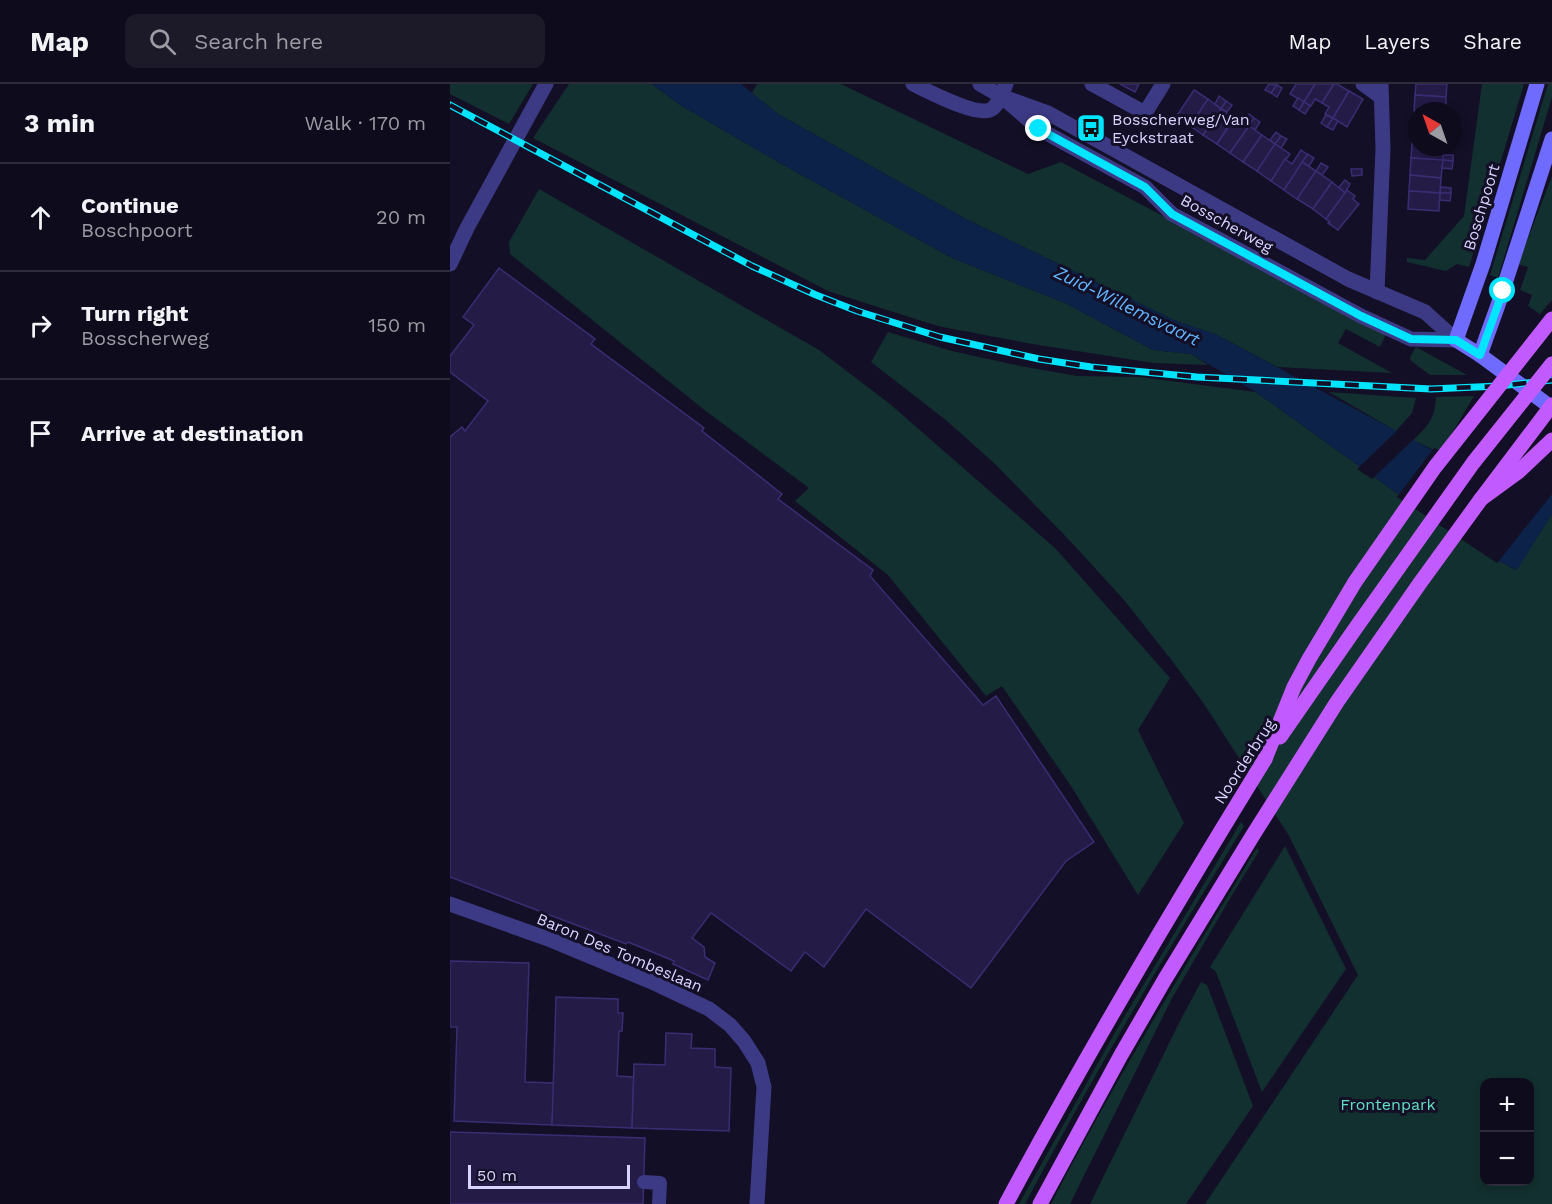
<!DOCTYPE html>
<meta charset="utf-8">
<style>
body{margin:0;font-family:"Work Sans",sans-serif;background:#1c1929;color:#f1f3f6}
.controls{position:absolute;right:18px;bottom:18px;display:grid;overflow:hidden;border-radius:12px;box-shadow:0 3px 9px #0003}
.controls button{width:54px;height:54px;display:grid;place-items:center;padding:0;border:0;border-bottom:2px solid #2e2b3b;background:#0e0b1c;color:#f1f3f6;font:30px sans-serif}
.compass{position:absolute;left:958px;top:18px;width:54px;height:54px;border-radius:50%;background:#0e0b1c;box-shadow:0 3px 9px #0003;rotate:320deg}
.scale{position:absolute;left:18px;bottom:15px;width:162px;box-sizing:border-box;padding-left:6px;border:3px solid #d9d4ff;border-top:0;font-size:16px;line-height:21px;white-space:nowrap;color:#d9d4ff;-webkit-text-stroke:4px #130f26;paint-order:stroke}
.stop{position:absolute;width:18px;height:18px;margin:-14px;border:4px solid #00e5ff;border-radius:50%;background:#fff}
.stop.end{background:#00e5ff;border-color:#fff;box-shadow:0 2px 6px #0008}
.list{margin:0;padding:0;list-style:none}
h2{display:flex;justify-content:space-between;align-items:center;height:78px;margin:0;padding:0 24px;font-size:26px}
h2 small{font-size:20px;font-weight:400;color:#9b9ba3}
.list li{display:grid;grid-template-columns:39px 1fr auto;gap:18px;align-items:center;box-sizing:border-box;height:108px;padding:0 24px;border-top:2px solid #2e2b3b}
.list b{display:block;font-size:22px;white-space:nowrap}
.list p{margin:0;font-size:20px;white-space:nowrap;color:#9b9ba3}
.list em{font-size:20px;font-style:normal;color:#9b9ba3}
.icon{flex:none;width:33px;height:33px;fill:none;stroke:currentColor;stroke-width:2;stroke-linecap:round;stroke-linejoin:round}
.map{position:relative;flex:none;width:1102px;height:1120px;overflow:hidden}
header{display:flex;align-items:center;gap:36px;box-sizing:border-box;height:84px;padding:0 30px;background:#0e0b1c;border-bottom:2px solid #2e2b3b}
header strong{font-size:28px}
nav{display:flex;gap:33px;margin-inline-start:auto;font-size:21px}
.search{width:420px;height:54px;background:#1c1929;display:flex;align-items:center;gap:15px;box-sizing:border-box;padding:0 21px;border-radius:12px;color:#9b9ba3;font-size:22px}
main{display:flex}
aside{flex:1;background:#0e0b1c}
.map>svg:first-child{display:block}
.green{fill:#12302f;fill-rule:evenodd}
.water{fill:#0c2248}
.pier{fill:#130f26}
.building{fill:#241b47;stroke:#3b2d73;stroke-width:1.5}
.lines{fill:none;stroke-linecap:round;stroke-linejoin:round}
.service{stroke:#3d3a85;stroke-width:14}
.minor{stroke:#3d3a85;stroke-width:15}
.tertiary{stroke:#3d3a85;stroke-width:15}
.secondary{stroke:#6f6bff;stroke-width:15}
.primary{stroke:#c25bff;stroke-width:15}
.rail-casing{stroke:#00e5ff;stroke-width:7}
.rail{stroke:#130f26;stroke-width:4.5;stroke-dasharray:14;stroke-linecap:butt}
.primary-bridge{stroke:#c25bff;stroke-width:15}
.route{stroke:#00e5ff;stroke-width:8}
.labels{text-anchor:middle;stroke-width:6;stroke-linejoin:round;paint-order:stroke}
.poi-label{font-size:16px;fill:#d9d4ff;stroke:#130f26;text-anchor:start}
.street-label{font-size:16px;fill:#d9d4ff;stroke:#130f26}
.park-label{font-size:16px;fill:#5fe0c0;stroke:#130f26}
.water-label{font-size:18px;font-style:italic;fill:#62b6ff;stroke:#130f26}
</style>
<header>
<strong>Map</strong>
<div class="search"><svg class="icon" aria-label="search" viewBox="0 0 24 24"><circle cx="10" cy="10" r="6"/><path d="M15 15l6 6"/></svg>Search here</div>
<nav><a>Map</a><a>Layers</a><a>Share</a></nav>
</header>
<main>
<aside>
<h2>3 min<small>Walk · 170 m</small></h2>
<ul class="list">
<li><svg class="icon" aria-label="ahead" viewBox="0 0 24 24"><path d="M12 20V5M6 11l6-6 6 6"/></svg><div><b>Continue</b><p>Boschpoort</p></div><em>20 m</em></li>
<li><svg class="icon" aria-label="right" viewBox="0 0 24 24"><path d="M7 20v-9h11M14 6l5 5-5 5"/></svg><div><b>Turn right</b><p>Bosscherweg</p></div><em>150 m</em></li>
<li><svg class="icon" aria-label="arrive" viewBox="0 0 24 24"><path d="M6 21V4h12l-3 4 3 4H6"/></svg><div><b>Arrive at destination</b></div></li>
</ul>
</aside>
<div class="map">
<svg width="1102" height="1120" viewBox="0 0 1102 1120">
<rect width="100%" height="100%" fill="#130f26"/>
<g class="green">
<path d="M 0,0 L 83,0 L 59,40 L 0,10 Z"/>
<path d="M 119,0 L 202,0 L 230,21 L 330,79 L 502,174 L 615,219 L 703,266 L 741,270 L 758,281 L 704,279 L 582,260 L 492,243 L 462,234 L 378,207 L 83,54 Z"/>
<path d="M 307,0 L 391,0 L 578,90 L 611,78 L 936,250 L 930,263 L 896,245 L 888,259 L 942,289 L 827,283 L 765,250 L 726,237 L 514,134 L 328,30 L 302,9 Z"/>
<path d="M 1032,0 L 1074,0 L 1019,183 L 1007,180 L 996,187 L 957,178 L 957,174 L 975,176 L 1014,132 Z"/>
<path d="M 1098,0 L 1102,0 L 1102,13 L 1048,194 L 1040,191 Z"/>
<path d="M 1102,92 L 1102,216 L 1090,230 L 1078,222 L 1082,211 L 1070,206 L 1078,183 L 1068,180 Z"/>
<path d="M 89,105 L 369,266 L 440,320 L 606,465 L 720,594 L 688,646 L 734,739 L 688,811 L 621,702 L 552,602 L 536,612 L 438,491 L 345,417 L 359,404 L 257,328 L 60,170 L 59,158 Z"/>
<path d="M 438,248 L 502,267 L 570,282 L 628,292 L 689,293 L 806,308 L 945,408 L 1049,477 L 1066,486 L 1102,430 L 1102,1120 L 755,1120 L 908,891 L 838,750 L 754,620 L 723,578 L 674,516 L 623,460 L 545,380 L 497,337 L 421,278 ZM 1034,998 L 1080,998 L 1080,1098 L 1034,1098 Z"/>
<path d="M 966,263 L 1017,291 L 980,291 L 961,277 L 960,273 Z"/>
<path d="M 879,308 L 966,314 L 962,329 L 946,347 Z"/>
<path d="M 1024,312 L 990,369 L 963,356 C 978,342 985,335 986,313 Z"/>
<path d="M 791,738 L 794,742 C 718,866 643,991 575,1120 L 569,1120 L 667,945 Z"/>
<path d="M 835,762 L 896,885 L 812,1008 L 766,888 L 760,883 Z"/>
<path d="M 807,764 L 809,767 L 782,811 L 721,916 L 620,1120 L 601,1120 C 664,998 736,881 807,764 Z"/>
<path d="M 751,898 L 757,901 L 803,1022 L 736,1120 L 640,1120 L 730,937 Z"/>
</g>
<path class="water" d="M 202,0 L 291,0 L 328,30 L 514,134 L 726,237 L 765,250 L 982,366 L 996,371 L 1102,372 L 1102,430 L 1067,486 L 1049,477 L 945,408 L 806,308 L 741,270 L 703,266 L 615,219 L 502,174 L 330,79 L 230,21 Z"/>
<g class="pier">
<path d="M 949,345 L 965,354 L 922,395 L 907,385 Z"/>
<path d="M 984,364 L 996,368 L 1102,369 L 1102,410 L 1047,479 L 947,413 Z"/>
</g>
<g class="building">
<path d="M 670,0 L 689,0 L 685,8 Z"/>
<path d="M 819,0 L 827,1 L 821,9 L 815,6 Z"/>
<path d="M 846,0 L 865,0 L 854,18 L 840,10 Z"/>
<path d="M 865,0 L 884,0 L 872,19 L 865,15 L 861,22 L 854,18 Z"/>
<path d="M 884,0 L 887,0 L 899,7 L 883,34 L 875,30 L 879,23 L 872,19 Z"/>
<path d="M 966,0 L 997,0 L 996,13 L 965,11 Z"/>
<path d="M 827,1 L 832,4 L 827,13 L 821,9 Z"/>
<path d="M 744,6 L 758,15 L 740,42 L 726,33 Z"/>
<path d="M 899,7 L 913,15 L 897,43 L 883,34 Z"/>
<path d="M 965,11 L 996,13 L 996,27 L 964,27 Z"/>
<path d="M 769,12 L 776,17 L 771,25 L 765,20 Z"/>
<path d="M 848,14 L 854,18 L 849,26 L 843,22 Z"/>
<path d="M 758,15 L 771,25 L 753,51 L 740,42 Z"/>
<path d="M 776,17 L 782,21 L 777,28 L 771,25 Z"/>
<path d="M 854,18 L 860,22 L 855,30 L 849,26 Z"/>
<path d="M 771,25 L 777,28 L 773,35 L 780,39 L 767,60 L 753,51 Z"/>
<path d="M 799,30 L 804,34 L 799,42 L 794,38 Z"/>
<path d="M 876,31 L 883,34 L 877,43 L 871,39 Z"/>
<path d="M 785,33 L 799,42 L 780,69 L 767,60 Z"/>
<path d="M 804,34 L 810,38 L 805,46 L 799,42 Z"/>
<path d="M 883,34 L 888,37 L 883,46 L 877,43 Z"/>
<path d="M 963,41 L 967,42 L 967,60 L 962,60 Z"/>
<path d="M 799,42 L 812,51 L 793,78 L 780,69 Z"/>
<path d="M 826,48 L 831,52 L 825,60 L 820,56 Z"/>
<path d="M 812,51 L 825,60 L 807,87 L 793,78 Z"/>
<path d="M 831,52 L 837,55 L 831,64 L 825,60 Z"/>
<path d="M 825,60 L 840,70 L 821,97 L 807,87 Z"/>
<path d="M 962,60 L 967,60 L 967,63 L 994,63 L 993,76 L 961,74 Z"/>
<path d="M 851,66 L 858,71 L 834,106 L 821,97 L 835,75 L 842,80 Z"/>
<path d="M 858,70 L 864,74 L 859,82 L 852,78 Z"/>
<path d="M 993,71 L 1003,71 L 1003,77 L 993,76 Z"/>
<path d="M 961,74 L 993,76 L 991,94 L 960,91 Z"/>
<path d="M 993,76 L 1003,77 L 1002,85 L 992,84 Z"/>
<path d="M 852,78 L 866,87 L 847,115 L 834,106 Z"/>
<path d="M 871,79 L 878,83 L 872,91 L 866,87 Z"/>
<path d="M 901,85 L 912,85 L 912,91 L 902,92 Z"/>
<path d="M 866,87 L 882,98 L 863,125 L 847,115 Z"/>
<path d="M 960,91 L 991,94 L 990,109 L 959,107 Z"/>
<path d="M 895,96 L 900,100 L 895,109 L 889,103 Z"/>
<path d="M 882,98 L 895,109 L 876,135 L 863,125 Z"/>
<path d="M 991,103 L 1001,104 L 1001,109 L 990,109 Z"/>
<path d="M 897,106 L 905,112 L 903,115 L 909,120 L 888,146 L 878,139 L 880,138 L 876,135 Z"/>
<path d="M 959,107 L 990,109 L 989,127 L 958,125 Z"/>
<path d="M 990,109 L 1001,109 L 1000,117 L 990,116 Z"/>
<path d="M 49,184 L 145,255 L 141,260 L 254,344 L 252,347 L 332,410 L 328,415 L 423,486 L 420,492 L 533,621 L 546,612 L 644,758 L 616,777 L 521,904 L 416,825 L 374,883 L 355,868 L 341,887 L 261,829 L 242,854 L 254,863 L 255,873 L 265,879 L 258,896 L 223,880 L 224,877 L 178,858 L 176,860 L 0,793 L 0,355 L 1,352 L 12,343 L 15,347 L 38,317 L 0,288 L 0,272 L 24,241 L 13,233 Z"/>
<path d="M 0,877 L 79,879 L 75,998 L 104,999 L 102,1041 L 4,1037 L 7,943 L 0,943 Z"/>
<path d="M 106,913 L 168,915 L 168,929 L 173,929 L 172,947 L 169,947 L 167,992 L 184,993 L 182,1044 L 102,1041 Z"/>
<path d="M 216,949 L 242,950 L 241,964 L 265,965 L 265,983 L 281,984 L 279,1047 L 182,1044 L 184,980 L 215,981 Z"/>
<path d="M 0,1048 L 195,1054 L 193,1120 L 0,1120 Z"/>
</g>
<g class="lines">
<path class="service" d="M 194,1098 L 210,1099 L 209,1120"/>
<g class="minor">
<path d="M 463,0 C 478,7 528,34 542,25 C 549,20 553,7 556,0"/>
<path d="M 642,0 L 695,29 L 713,0"/>
<path d="M 913,0 L 931,13"/>
<path d="M 0,180 L 17,144 L 96,0"/>
<path d="M 927,208 L 933,65 L 931,0"/>
<path d="M 0,820 L 101,856 L 202,898 L 259,925 L 280,941 L 294,957 L 308,979 L 314,1003 L 307,1120"/>
</g>
<g class="tertiary">
<path d="M 530,0 L 551,12 L 598,29 L 898,195 L 975,228 L 1006,256"/>
<path d="M 557,17 L 589,45 L 695,103 L 722,130 L 911,232 L 961,255 L 1006,256"/>
</g>
<g class="secondary">
<path d="M 1087,0 L 1033,180 L 1006,256 L 1030,271 L 1102,324"/>
<path d="M 1030,271 L 1048,221 L 1102,55"/>
</g>
<g class="primary">
<path d="M 556,1120 C 637,969 725,821 815,675"/>
<path d="M 590,1120 L 671,971 L 715,895 L 803,751 L 887,618 L 970,499 L 1031,415 L 1068,388 L 1102,356"/>
</g>
<g class="rail-casing">
<path id="rail" d="M 0,21 L 302,182 L 366,211 L 407,227 L 490,253 L 589,275 L 641,283 L 747,293 L 981,305 L 1049,302 L 1102,296"/>
</g>
<use href="#rail" class="rail"/>
<g class="primary-bridge">
<path d="M 1031,415 L 1102,321"/>
<path d="M 830,653 L 905,545 L 1023,379 L 1102,280"/>
<path d="M 815,675 L 844,603 L 859,575 L 905,498 L 985,383 L 1102,235"/>
</g>
</g>
<g class="lines">
<path class="route" d="M 589,45 L 695,103 L 722,130 L 911,232 L 961,255 L 1006,256 L 1030,271 L 1053,207"/>
</g>
<defs>
<g id="bus-square" transform="scale(1.5)"><rect x="-9" y="-9" width="18" height="18" rx="4" fill="#00e5ff" stroke="#130f26"/><path d="M-5-6H5V4H4V6H2V4H-2V6H-4V4H-5ZM-3.5-4V0h7V-4ZM-3.5 1.2v1.5H-2V1.2ZM2 1.2v1.5H3.5V1.2Z" fill="#111"/></g>
</defs>
<g fill-rule="evenodd">
<use href="#bus-square" x="641" y="44"/>
</g>
<g class="labels">
<g class="poi-label">
<text x="662" y="41">Bosscherweg/Van<tspan x="662" dy="18">Eyckstraat</tspan></text>
</g>
<g class="street-label">
<text transform="translate(1031 123) rotate(-73)" y="6">Boschpoort</text>
<text transform="translate(777 139) rotate(29)" y="6">Bosscherweg</text>
<text transform="translate(794 677) rotate(-57)" y="6">Noorderbrug</text>
<text transform="translate(170 868) rotate(23)" y="6">Baron Des Tombeslaan</text>
</g>
<g class="park-label">
<text x="938" y="1026">Frontenpark</text>
</g>
<g class="water-label">
<text transform="translate(677 222) rotate(26)" y="6">Zuid-Willemsvaart</text>
</g>
</g>
</svg>
<div class="controls">
<button>+</button>
<button>−</button>
</div>
<svg class="compass" viewBox="-18 -18 36 36"><path d="M0-13l5 13h-10z" fill="#e53935"/><path d="M0 13l5-13h-10z" fill="#9b9ba3"/></svg>
<div class="scale">50 m</div>
<div class="stop" style="left:1053px;top:207px"></div>
<div class="stop end" style="left:589px;top:45px"></div>
</div>
</main>
